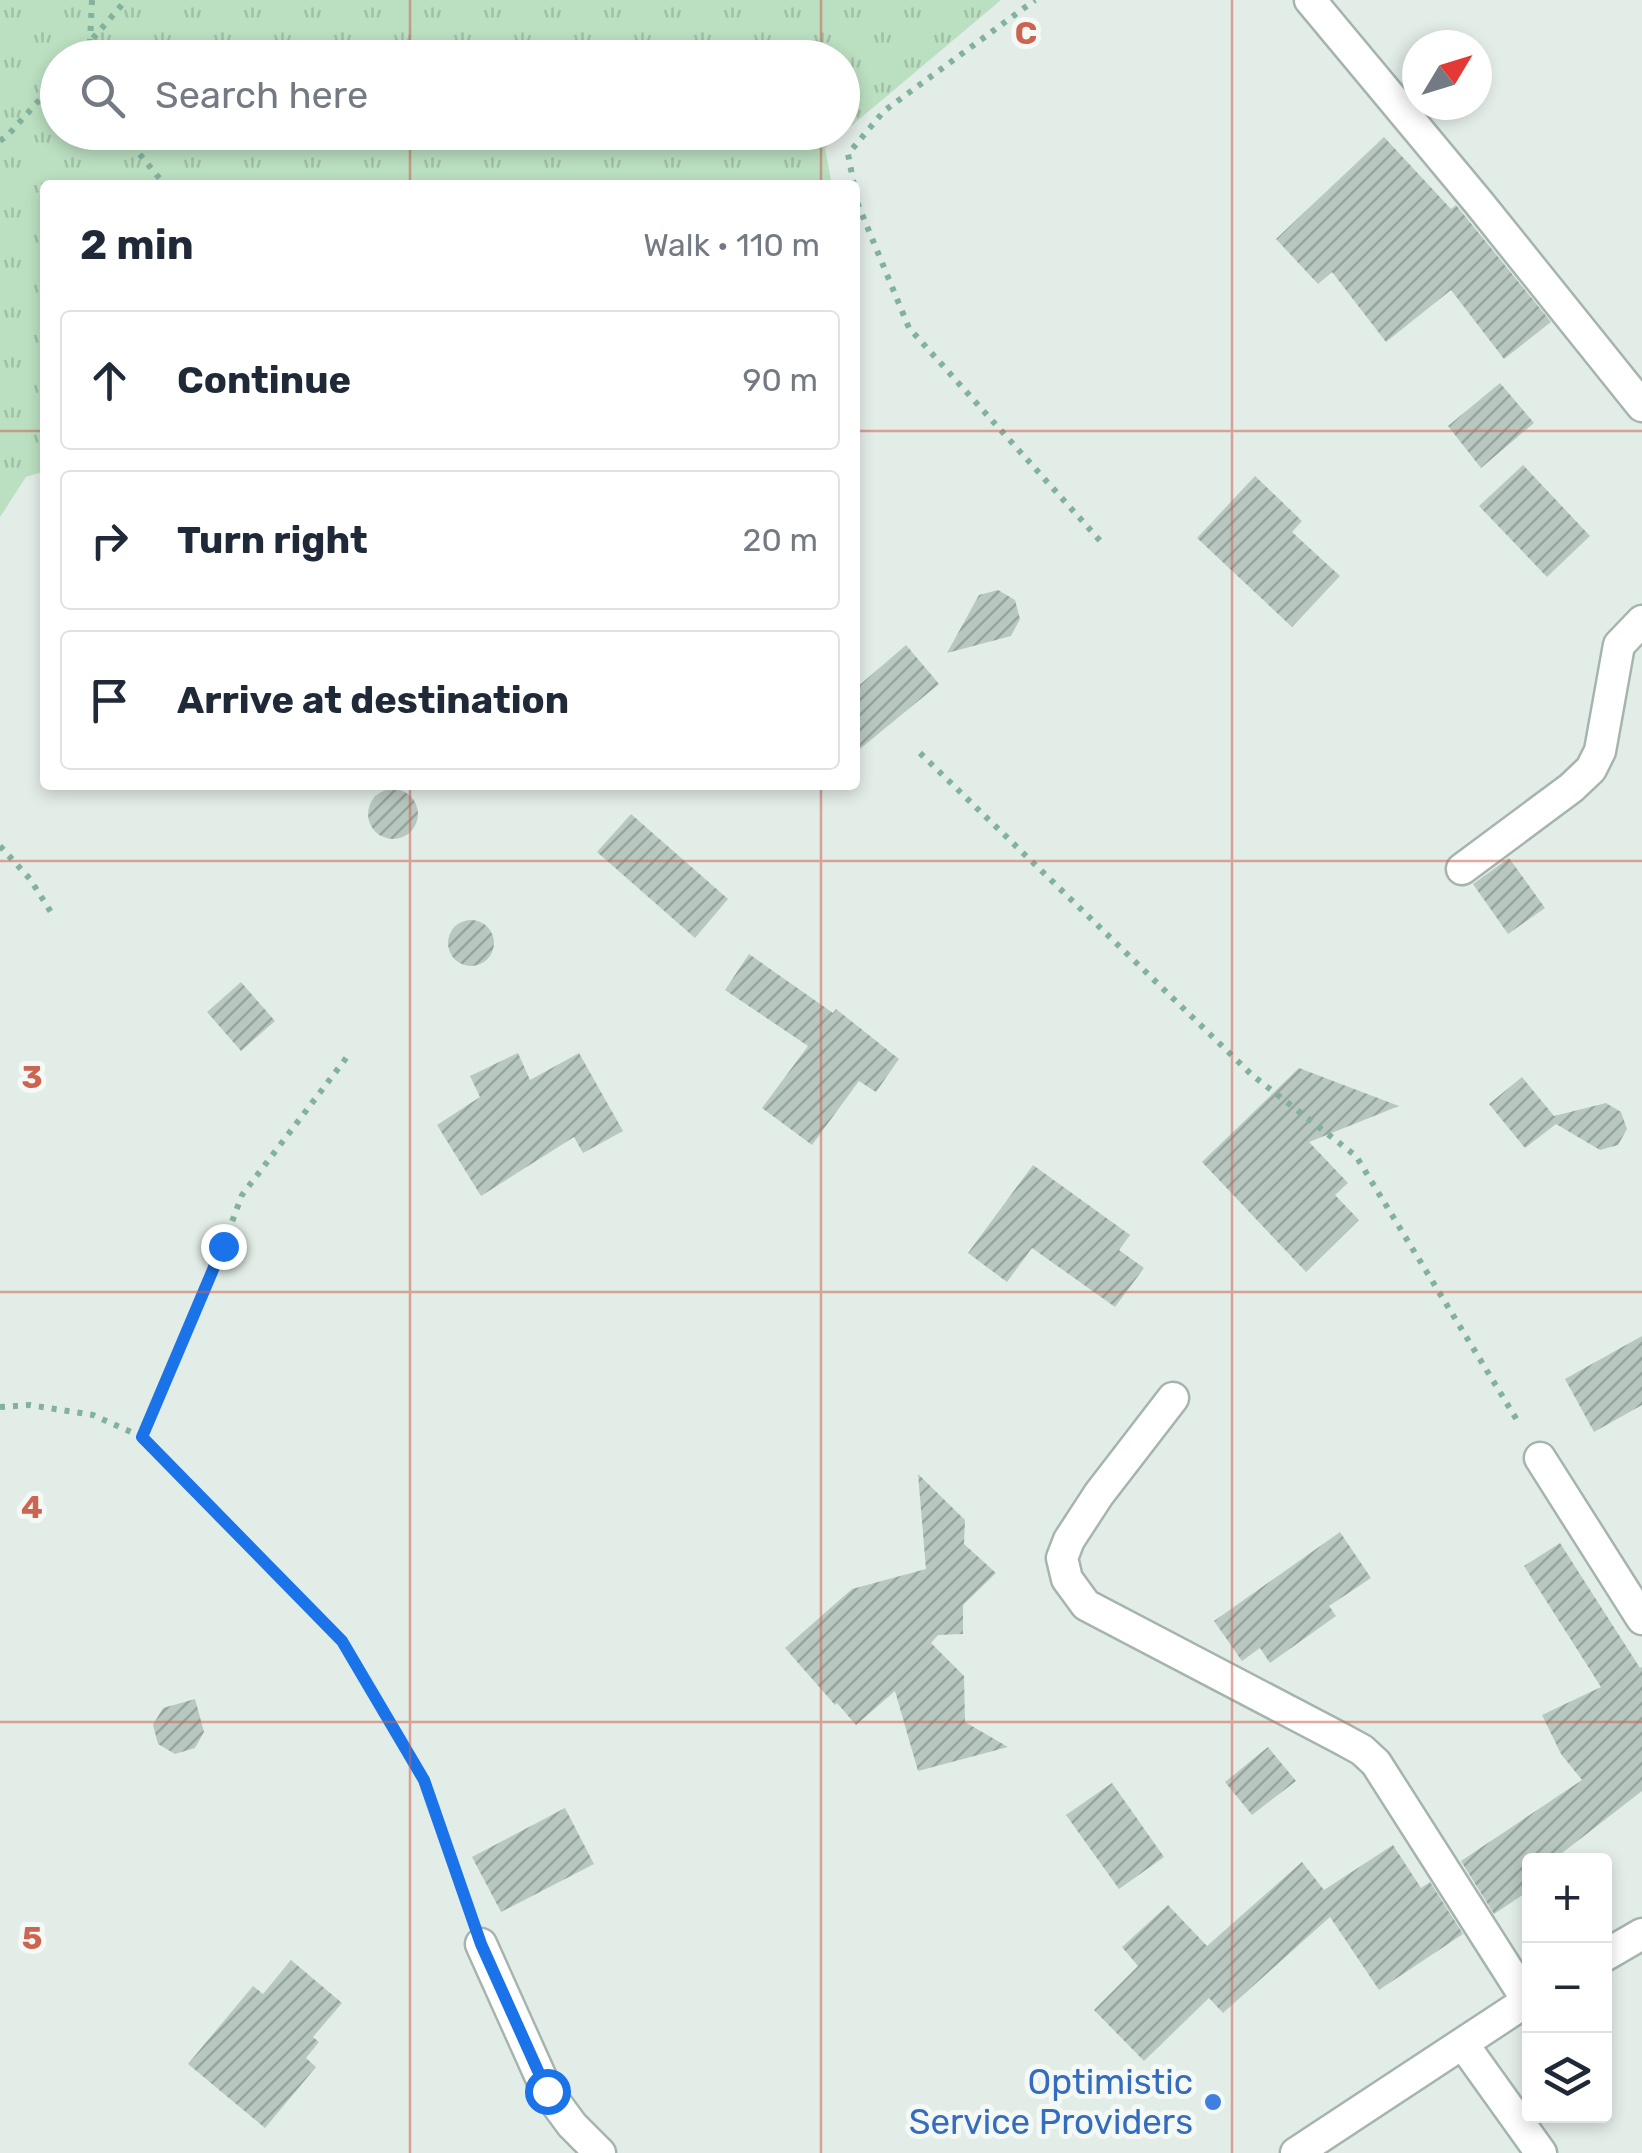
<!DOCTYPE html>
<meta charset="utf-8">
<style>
body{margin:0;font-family:Rubik,sans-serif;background:#f6f6f7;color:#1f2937}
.controls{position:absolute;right:30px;bottom:30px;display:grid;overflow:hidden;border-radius:10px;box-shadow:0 5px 15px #0003}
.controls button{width:90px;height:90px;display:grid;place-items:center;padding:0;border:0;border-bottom:2px solid #e0e1e3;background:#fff;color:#1f2937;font:50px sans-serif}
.compass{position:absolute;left:1402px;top:30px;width:90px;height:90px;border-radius:50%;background:#fff;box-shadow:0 5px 15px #0003;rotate:52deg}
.stop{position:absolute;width:30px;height:30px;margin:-22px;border:8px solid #1a73e8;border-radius:50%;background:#fff}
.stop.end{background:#1a73e8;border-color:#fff;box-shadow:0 2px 10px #0008}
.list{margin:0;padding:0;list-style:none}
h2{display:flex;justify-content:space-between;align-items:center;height:130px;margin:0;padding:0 40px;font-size:42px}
h2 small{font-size:32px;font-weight:400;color:#747a83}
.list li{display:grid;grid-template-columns:65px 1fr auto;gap:30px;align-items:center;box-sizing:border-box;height:140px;margin:0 20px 20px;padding:0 20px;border:2px solid #e0e1e3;border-radius:10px}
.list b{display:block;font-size:38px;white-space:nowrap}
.list em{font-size:32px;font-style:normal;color:#747a83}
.icon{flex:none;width:55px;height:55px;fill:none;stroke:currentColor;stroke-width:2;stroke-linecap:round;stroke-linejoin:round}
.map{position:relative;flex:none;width:1642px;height:2153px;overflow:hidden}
.search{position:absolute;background:#fff;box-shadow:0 5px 15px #0003;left:40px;top:40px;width:820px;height:110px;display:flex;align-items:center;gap:25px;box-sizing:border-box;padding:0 35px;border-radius:55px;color:#747a83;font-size:38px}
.panel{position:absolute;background:#fff;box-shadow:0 5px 15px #0003;left:40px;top:180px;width:820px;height:610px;border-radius:10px}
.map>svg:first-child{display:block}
.grass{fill:url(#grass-tufts);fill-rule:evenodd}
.building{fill:url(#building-hatch)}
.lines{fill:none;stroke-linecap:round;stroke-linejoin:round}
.minor-casing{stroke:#a5b5ae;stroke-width:35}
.tertiary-casing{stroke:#a5b5ae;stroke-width:35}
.path{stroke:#82b29e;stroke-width:6;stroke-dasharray:5 8;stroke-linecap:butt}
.minor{stroke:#fff;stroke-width:30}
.tertiary{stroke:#fff;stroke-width:30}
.route{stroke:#1a73e8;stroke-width:12}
.grid{fill:none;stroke:#cb6552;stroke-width:2.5;stroke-opacity:0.55}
.shop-dot{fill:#3f7fe0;stroke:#f4f9f6;stroke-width:4}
.labels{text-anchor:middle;stroke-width:10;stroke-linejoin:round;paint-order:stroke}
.shop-label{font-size:35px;fill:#366cbe;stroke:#f4f9f6;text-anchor:end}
.grid-label{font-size:32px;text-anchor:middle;font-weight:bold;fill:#cb6552;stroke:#f4f9f6;stroke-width:10;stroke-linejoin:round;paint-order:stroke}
</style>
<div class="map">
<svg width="1642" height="2153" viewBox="0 0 1642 2153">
<defs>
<pattern id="grass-tufts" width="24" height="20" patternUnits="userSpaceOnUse" patternTransform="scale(2.5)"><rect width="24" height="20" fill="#bbdfc1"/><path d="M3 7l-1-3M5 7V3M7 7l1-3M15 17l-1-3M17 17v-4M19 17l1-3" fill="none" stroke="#a0c0a6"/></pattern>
<pattern id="building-hatch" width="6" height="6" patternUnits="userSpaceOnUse" patternTransform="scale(2.5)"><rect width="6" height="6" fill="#b8c8c0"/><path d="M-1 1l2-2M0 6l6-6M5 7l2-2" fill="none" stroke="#95a49d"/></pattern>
</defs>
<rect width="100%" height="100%" fill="#e3ede7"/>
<path class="grass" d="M 0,0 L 1001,0 L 825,148 L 832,185 L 45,185 L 45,471 L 26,477 L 0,517 ZM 58,58 L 842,58 L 842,132 L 58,132 Z"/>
<g class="building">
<path d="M 1384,137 L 1451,209 L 1456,205 L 1551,322 L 1504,359 L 1451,290 L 1386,342 L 1332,272 L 1318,284 L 1276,239 Z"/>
<path d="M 1500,383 L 1534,423 L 1481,468 L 1448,426 Z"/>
<path d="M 1523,465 L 1590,536 L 1547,577 L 1479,506 Z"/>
<path d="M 1255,476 L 1302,521 L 1292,532 L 1340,576 L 1292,627 L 1197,538 Z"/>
<path d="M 998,590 L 1015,600 L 1020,619 L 1011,636 L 947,653 L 979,595 Z"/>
<path d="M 906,645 L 939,684 L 855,753 L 855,689 Z"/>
<circle cx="393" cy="814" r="25"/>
<path d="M 631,814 L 728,899 L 695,938 L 597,852 Z"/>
<path d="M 1509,858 L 1545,908 L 1508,934 L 1473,884 Z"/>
<circle cx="471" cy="943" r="23"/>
<path d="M 749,954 L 833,1013 L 836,1009 L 899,1059 L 876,1092 L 859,1081 L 812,1145 L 762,1108 L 808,1046 L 725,990 Z"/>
<path d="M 241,982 L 275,1021 L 241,1051 L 207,1012 Z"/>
<path d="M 518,1053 L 530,1080 L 579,1053 L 623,1131 L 583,1153 L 574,1137 L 481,1196 L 437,1125 L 480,1097 L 470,1076 Z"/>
<path d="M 1299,1068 L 1399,1106 L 1309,1142 L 1348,1183 L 1335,1195 L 1359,1220 L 1306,1272 L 1202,1162 Z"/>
<path d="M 1522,1077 L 1554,1116 L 1606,1103 L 1621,1112 L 1627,1129 L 1618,1145 L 1600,1150 L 1556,1124 L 1525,1148 L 1489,1104 Z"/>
<path d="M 1033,1165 L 1130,1235 L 1119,1250 L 1144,1268 L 1115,1307 L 1032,1248 L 1007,1282 L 968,1253 Z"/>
<path d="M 1642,1336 L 1642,1405 L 1594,1432 L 1565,1379 Z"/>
<path d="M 918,1474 L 965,1520 L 964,1544 L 996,1573 L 963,1605 L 963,1634 L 938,1635 L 931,1643 L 964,1676 L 965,1722 L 1008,1747 L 918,1771 L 895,1691 L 856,1725 L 837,1703 L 835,1705 L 785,1648 L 852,1589 L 926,1569 Z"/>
<path d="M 1340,1532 L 1371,1578 L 1329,1606 L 1336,1616 L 1270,1663 L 1260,1648 L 1242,1661 L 1214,1621 Z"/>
<path d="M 1560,1543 L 1640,1668 L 1642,1667 L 1642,1791 L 1553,1860 L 1530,1860 L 1530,1890 L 1494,1914 L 1461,1861 L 1582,1780 L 1561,1754 L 1542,1715 L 1601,1687 L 1524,1566 Z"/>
<path d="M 195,1699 L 204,1732 L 195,1748 L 175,1754 L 158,1744 L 153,1725 L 163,1708 Z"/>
<path d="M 1268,1747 L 1296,1781 L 1252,1815 L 1225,1782 Z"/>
<path d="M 1112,1783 L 1164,1857 L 1119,1889 L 1066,1815 Z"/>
<path d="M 565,1808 L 594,1864 L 501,1912 L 472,1857 Z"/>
<path d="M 1393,1845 L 1421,1888 L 1430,1882 L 1463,1934 L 1379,1990 L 1330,1917 L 1223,2013 L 1209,1998 L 1144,2061 L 1094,2010 L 1138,1966 L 1122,1947 L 1168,1905 L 1207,1946 L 1302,1862 L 1324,1890 Z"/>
<path d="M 291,1960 L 342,2003 L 313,2037 L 319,2042 L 306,2058 L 316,2067 L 265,2128 L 188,2064 L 253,1986 L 263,1994 Z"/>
</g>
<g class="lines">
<g class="minor-casing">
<g id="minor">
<path d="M 1310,0 L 1479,203 L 1642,406"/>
<path d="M 1462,869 L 1571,788 L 1591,769 L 1600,751 L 1619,645 L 1642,621"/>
<path d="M 1173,1398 L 1099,1494 L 1069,1540 L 1062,1558 L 1067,1579 L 1086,1605 L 1340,1738 L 1362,1750 L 1376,1763 L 1527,2000"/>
<path d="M 1540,1458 L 1642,1619"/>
<path d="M 481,1944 L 547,2091 L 572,2125 L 600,2153"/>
<path d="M 1463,2044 L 1541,2153"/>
</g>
</g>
<g class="tertiary-casing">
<g id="tertiary">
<path d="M 1604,1956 L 1642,1934"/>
<path d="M 1296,2153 L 1530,1999"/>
</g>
</g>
<g class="path">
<path d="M 92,0 L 90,42 L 97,58"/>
<path d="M 76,58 L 126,0"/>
<path d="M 127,132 L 132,145 L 165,185"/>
<path d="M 0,141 L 9,134 L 58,79"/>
<path d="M 854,185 L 848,154 L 884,111 L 1035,0"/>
<path d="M 855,190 L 857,202 L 909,328 L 1103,544"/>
<path d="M 920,753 L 1252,1075 L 1356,1156 L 1520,1425"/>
<path d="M 0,846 L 30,879 L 54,917"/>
<path d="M 0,1407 L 30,1405 L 93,1415 L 142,1437 L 342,1641 L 425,1780 L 467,1905"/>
<path d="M 142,1437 L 223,1246 L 242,1195 L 350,1053"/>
</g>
<use href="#minor" class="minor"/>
<use href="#tertiary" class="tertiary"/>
</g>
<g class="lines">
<path class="route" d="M 223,1246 L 142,1437 L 342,1641 L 424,1780 L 481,1944 L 547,2091"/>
</g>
<path class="grid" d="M 410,0 L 410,58M 821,0 L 821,58M 1232,0 L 1232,2153M 410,132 L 410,185M 821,132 L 821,185M 0,431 L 45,431M 855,431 L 1642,431M 410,785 L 410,2153M 821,785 L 821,2153M 0,861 L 1642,861M 0,1292 L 1642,1292M 0,1722 L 1642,1722"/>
<circle class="shop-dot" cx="1213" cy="2102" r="10"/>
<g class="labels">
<g class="shop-label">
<text x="1193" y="2094">Optimistic<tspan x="1193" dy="40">Service Providers</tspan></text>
</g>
</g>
<g class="grid-label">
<text x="1026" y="44">C</text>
<text x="32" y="1088">3</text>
<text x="32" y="1518">4</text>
<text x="32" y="1949">5</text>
</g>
</svg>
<div class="controls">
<button>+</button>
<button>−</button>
<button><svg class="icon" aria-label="layers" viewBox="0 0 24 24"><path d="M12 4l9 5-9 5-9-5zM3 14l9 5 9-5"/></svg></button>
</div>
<svg class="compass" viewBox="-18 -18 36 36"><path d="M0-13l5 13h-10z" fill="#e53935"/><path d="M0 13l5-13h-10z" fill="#747a83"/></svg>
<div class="stop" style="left:547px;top:2091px"></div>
<div class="stop end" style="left:223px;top:1246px"></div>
<div class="search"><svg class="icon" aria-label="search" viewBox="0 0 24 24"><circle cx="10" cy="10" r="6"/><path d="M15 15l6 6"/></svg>Search here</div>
<section class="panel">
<h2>2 min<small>Walk · 110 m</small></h2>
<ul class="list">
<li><svg class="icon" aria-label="ahead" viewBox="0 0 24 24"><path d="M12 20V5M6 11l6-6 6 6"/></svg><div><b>Continue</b></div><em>90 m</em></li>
<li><svg class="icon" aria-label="right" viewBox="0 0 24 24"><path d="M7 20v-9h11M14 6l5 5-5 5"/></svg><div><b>Turn right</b></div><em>20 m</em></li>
<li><svg class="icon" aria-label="arrive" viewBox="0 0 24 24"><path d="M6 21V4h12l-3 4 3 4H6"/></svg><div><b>Arrive at destination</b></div></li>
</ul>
</section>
</div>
